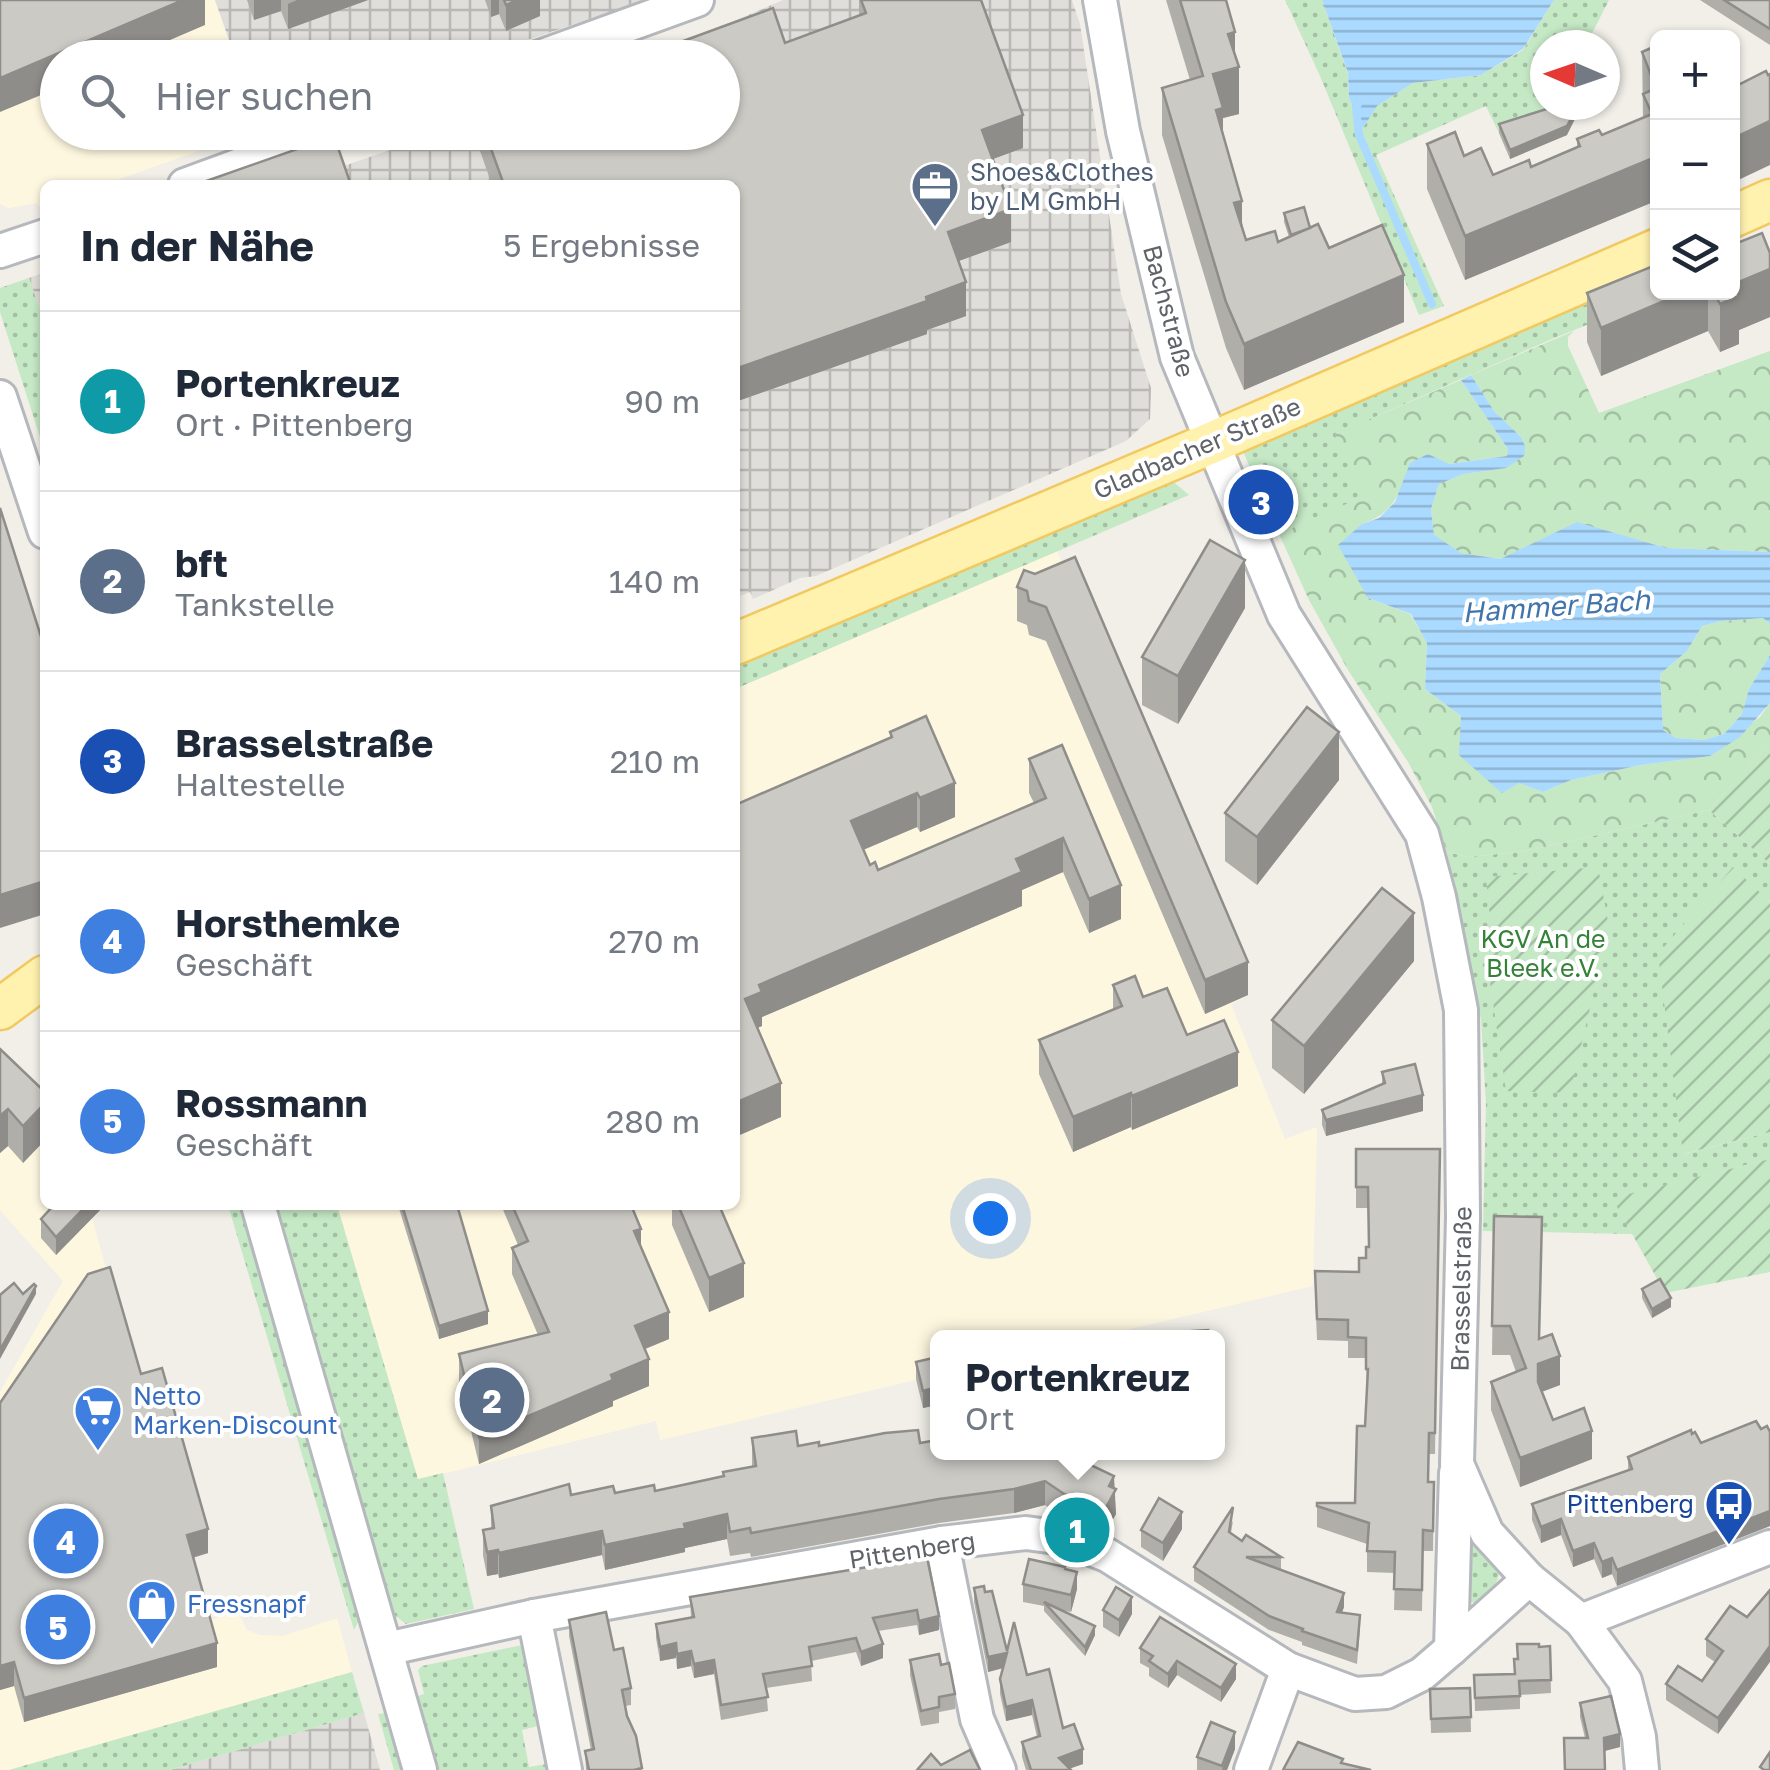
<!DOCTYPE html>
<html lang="de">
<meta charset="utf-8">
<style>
body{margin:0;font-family:"Golos Text",sans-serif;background:#f2f2f3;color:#1f2937}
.controls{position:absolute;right:30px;top:30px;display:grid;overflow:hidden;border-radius:15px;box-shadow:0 2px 8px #0004}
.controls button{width:90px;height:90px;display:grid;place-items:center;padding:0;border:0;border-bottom:2px solid #e0e1e3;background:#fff;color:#1f2937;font:50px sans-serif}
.compass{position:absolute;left:1530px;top:30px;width:90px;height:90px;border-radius:50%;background:#fff;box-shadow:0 2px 8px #0004;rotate:272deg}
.you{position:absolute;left:990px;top:1218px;width:35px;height:35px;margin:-25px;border:8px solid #fff;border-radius:50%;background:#1a73e8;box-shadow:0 0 0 15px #1a73e833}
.badge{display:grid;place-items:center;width:65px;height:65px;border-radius:50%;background:#ea4335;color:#fff;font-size:32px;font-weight:700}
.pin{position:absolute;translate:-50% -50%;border:5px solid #fff;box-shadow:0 2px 10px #0006}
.popup{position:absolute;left:930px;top:1330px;width:295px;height:130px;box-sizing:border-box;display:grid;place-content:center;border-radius:15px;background:#fff;filter:drop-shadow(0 2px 8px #0005);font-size:32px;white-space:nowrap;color:#747a83}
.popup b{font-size:38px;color:#1f2937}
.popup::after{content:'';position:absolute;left:50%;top:100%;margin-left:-20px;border:20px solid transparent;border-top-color:#fff}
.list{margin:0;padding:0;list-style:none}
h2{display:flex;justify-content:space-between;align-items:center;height:130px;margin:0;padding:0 40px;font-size:42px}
h2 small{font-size:32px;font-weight:400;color:#747a83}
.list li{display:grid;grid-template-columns:65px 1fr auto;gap:30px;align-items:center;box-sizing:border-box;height:180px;padding:0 40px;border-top:2px solid #e0e1e3}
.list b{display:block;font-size:38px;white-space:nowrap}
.list p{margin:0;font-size:32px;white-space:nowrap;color:#747a83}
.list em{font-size:32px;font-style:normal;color:#747a83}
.icon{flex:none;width:55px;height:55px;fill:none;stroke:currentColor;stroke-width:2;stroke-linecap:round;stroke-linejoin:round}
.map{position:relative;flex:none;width:1770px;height:1770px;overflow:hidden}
.search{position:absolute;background:#fff;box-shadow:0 2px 8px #0004;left:40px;top:40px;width:700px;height:110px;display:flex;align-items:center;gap:25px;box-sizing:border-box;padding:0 35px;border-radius:55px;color:#747a83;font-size:38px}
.panel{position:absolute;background:#fff;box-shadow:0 2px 8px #0004;left:40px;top:180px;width:700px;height:1030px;border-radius:15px}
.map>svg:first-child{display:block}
.commercial{fill:#fef7e0}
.industrial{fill:url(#industrial-grid)}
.grass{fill:url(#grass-dots)}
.forest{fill:url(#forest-crowns)}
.garden{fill:url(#garden-furrows)}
.water{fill:url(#water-rules)}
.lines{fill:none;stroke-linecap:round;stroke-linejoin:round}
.stream{stroke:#aadaff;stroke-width:8}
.minor-casing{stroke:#b5b8bc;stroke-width:38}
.major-casing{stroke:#f2c960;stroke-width:45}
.minor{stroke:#fff;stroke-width:32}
.major{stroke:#fff2af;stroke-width:40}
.wall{fill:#afaea9}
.shaded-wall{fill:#8f8d8a}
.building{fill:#cccac5;stroke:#8f8d8a;stroke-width:2.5}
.labels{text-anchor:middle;stroke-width:8;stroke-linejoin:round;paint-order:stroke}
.service-label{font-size:25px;fill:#4e5e75;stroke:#fff;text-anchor:start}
.street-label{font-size:25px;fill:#5f6368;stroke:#fff}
.park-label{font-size:25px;fill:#348238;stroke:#fff}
.shop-label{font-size:25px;fill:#366cbe;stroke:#fff;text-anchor:start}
.transit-label{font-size:25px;fill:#164399;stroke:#fff;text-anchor:end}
.water-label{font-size:28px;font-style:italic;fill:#4174aa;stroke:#fff}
</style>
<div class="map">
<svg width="1770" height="1770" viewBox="0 0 1770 1770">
<defs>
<pattern id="industrial-grid" width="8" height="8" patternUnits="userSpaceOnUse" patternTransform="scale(2.5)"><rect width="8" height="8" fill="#e0deda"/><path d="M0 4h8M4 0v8" fill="none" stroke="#b9b8b5"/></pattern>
<pattern id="grass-dots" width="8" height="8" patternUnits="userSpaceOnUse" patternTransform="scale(2.5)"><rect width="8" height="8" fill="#c5e8c5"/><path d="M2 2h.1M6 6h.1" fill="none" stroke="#a3c0a4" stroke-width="1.8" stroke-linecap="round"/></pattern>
<pattern id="forest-crowns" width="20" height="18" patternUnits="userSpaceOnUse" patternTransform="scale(2.5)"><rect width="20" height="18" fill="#c5e8c5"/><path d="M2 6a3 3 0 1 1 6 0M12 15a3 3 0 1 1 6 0" fill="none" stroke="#a3c0a4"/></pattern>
<pattern id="garden-furrows" width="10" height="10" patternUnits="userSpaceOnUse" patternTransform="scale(2.5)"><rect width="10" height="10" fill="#c5e8c5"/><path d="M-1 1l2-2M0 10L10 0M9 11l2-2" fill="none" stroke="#a3c0a4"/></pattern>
<pattern id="water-rules" width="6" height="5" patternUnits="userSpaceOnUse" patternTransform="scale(2.5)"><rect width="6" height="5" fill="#aadaff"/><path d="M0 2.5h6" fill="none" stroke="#8eb4d2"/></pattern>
</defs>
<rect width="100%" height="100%" fill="#f1efe8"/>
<g class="commercial">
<path d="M 0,0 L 215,0 L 235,57 L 58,58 L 58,132 L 249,133 L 103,185 L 45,185 L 45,206 L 40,207 L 37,203 L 9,208 L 0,204 Z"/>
<path d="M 1057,551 L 1248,996 L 1231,1004 L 1285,1139 L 1317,1127 L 1313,1286 L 1096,1337 L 937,1338 L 937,1374 L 916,1380 L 660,1440 L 656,1421 L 418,1480 L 337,1205 L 735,1205 L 735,689 Z"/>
<path d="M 0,1085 L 45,1129 L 45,1205 L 105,1205 L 92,1219 L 207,1621 L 238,1612 L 247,1630 L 260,1635 L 283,1636 L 337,1618 L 352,1672 L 9,1770 L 0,1770 L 0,1392 L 63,1281 L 0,1210 Z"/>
</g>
<g class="industrial">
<path d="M 215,0 L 646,0 L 474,58 L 235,57 Z"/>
<path d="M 783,0 L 1072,0 L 1080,24 L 1121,294 L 1151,388 L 1150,419 L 1126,441 L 816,576 L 800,578 L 753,599 L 750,592 L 735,598 L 735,185 L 289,185 L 439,133 L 722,132 L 722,58 L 650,57 Z"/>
<path d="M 45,272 L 45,325 L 29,278 Z"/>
<path d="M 364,1713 L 380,1770 L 170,1770 Z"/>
</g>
<g class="grass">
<path d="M 1285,0 L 1322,0 L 1348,74 L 1349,98 L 1363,127 L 1377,106 L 1413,83 L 1481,75 L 1523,50 L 1554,0 L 1609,0 L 1586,45 L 1545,45 L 1545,105 L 1556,105 L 1550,117 L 1499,133 L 1486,106 L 1376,155 L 1444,306 L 1419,315 L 1320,76 Z"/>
<path d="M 1657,270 L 1658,292 L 1666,293 L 1552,339 L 1336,434 L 1363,497 L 1279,534 L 1242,449 Z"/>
<path d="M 29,278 L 45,325 L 45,453 L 0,312 L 0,288 Z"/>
<path d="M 1170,479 L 1189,495 L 735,689 L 735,668 L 1051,534 L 1095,510 Z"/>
<path d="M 1709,810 L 1770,864 L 1770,902 L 1732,868 L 1684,1154 L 1770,1132 L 1770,1159 L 1613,1198 L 1632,1234 L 1483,1231 L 1486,1103 L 1481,1019 L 1447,852 L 1468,857 L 1526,851 Z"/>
<path d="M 228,1205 L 240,1205 L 359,1620 L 354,1630 Z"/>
<path d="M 273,1205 L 337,1205 L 418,1479 L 443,1473 L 474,1609 L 406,1624 L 393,1614 Z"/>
<path d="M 1473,1539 L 1499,1568 C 1501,1584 1487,1593 1476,1604 L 1470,1601 L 1467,1593 L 1470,1541 Z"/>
<path d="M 536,1642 L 550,1712 L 538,1726 L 522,1730 L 529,1767 L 547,1764 L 548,1770 L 437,1770 L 415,1697 L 424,1694 L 418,1670 L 422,1666 Z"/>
<path d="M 352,1672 L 364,1713 L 170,1770 L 9,1770 Z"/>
<path d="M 385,1713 L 402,1770 L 394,1770 L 378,1714 Z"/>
</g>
<g class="forest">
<path d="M 1574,331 L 1568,337 L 1568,346 L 1599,413 L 1770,351 L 1770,552 L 1666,548 L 1577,523 L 1500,559 L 1461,553 L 1434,536 L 1431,509 L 1439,484 L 1464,474 L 1506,468 L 1521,437 L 1494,411 L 1471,375 Z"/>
<path d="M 1461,380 L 1508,449 L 1507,456 L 1449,464 L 1411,462 C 1399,493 1396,512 1362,524 L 1368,598 L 1410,614 L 1427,642 L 1425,689 L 1461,716 L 1519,783 L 1543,792 L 1571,780 L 1641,765 L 1710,756 L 1760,717 L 1770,703 L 1770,743 L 1709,810 L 1526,851 L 1468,857 L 1447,852 L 1432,807 L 1408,762 L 1348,670 L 1309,600 L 1279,534 L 1362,497 L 1335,434 Z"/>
<path d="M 1763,618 L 1770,624 L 1770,655 L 1749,689 L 1742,714 L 1724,734 L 1704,740 L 1676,738 L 1663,730 L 1660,674 L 1687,651 L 1702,626 L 1721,621 Z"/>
</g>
<g class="garden">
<path d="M 1770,743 L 1770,864 L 1709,810 Z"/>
<path d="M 1598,867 L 1609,927 L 1570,1093 L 1506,1091 L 1482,928 L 1491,928 L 1486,877 Z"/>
<path d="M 1733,867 L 1770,902 L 1770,1132 L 1683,1154 L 1658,954 Z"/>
<path d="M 1770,1159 L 1770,1272 L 1665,1293 L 1612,1198 Z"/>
</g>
<g class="water">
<path d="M 1322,0 L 1554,0 L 1523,49 L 1481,75 L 1413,83 L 1377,106 L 1363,128 L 1349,98 L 1348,73 Z"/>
<path d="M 1471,375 L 1494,411 L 1521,437 L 1525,446 L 1524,456 L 1506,468 L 1464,474 L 1439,484 L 1431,509 L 1434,535 L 1461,553 L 1500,559 L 1577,522 L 1666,548 L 1770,552 L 1770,624 L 1763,618 L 1721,621 L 1702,626 L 1687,651 L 1660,674 L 1663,730 L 1676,738 L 1704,740 L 1724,734 L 1742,714 L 1749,689 L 1770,655 L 1770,703 L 1740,737 L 1710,756 L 1641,765 L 1571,780 L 1543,792 L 1519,783 L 1502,793 L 1459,755 L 1461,716 L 1425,689 L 1427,643 L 1411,614 L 1368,598 L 1338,545 L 1362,524 L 1379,518 L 1395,502 L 1410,463 L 1428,454 L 1449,464 L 1507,456 L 1508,449 L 1461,380 Z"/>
</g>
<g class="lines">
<path class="stream" d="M 1360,100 L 1356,108 L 1359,135 L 1432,304"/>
<g class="minor-casing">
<g id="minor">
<path d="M 1100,0 L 1123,131 L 1177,357 L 1284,615 L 1422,834 L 1439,897 L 1461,1010 L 1463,1217 L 1457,1464 L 1487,1533 L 1529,1579 L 1581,1621 L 1625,1681 L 1639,1737 L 1642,1770"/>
<path d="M 537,58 L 697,0"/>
<path d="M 185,185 L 330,132"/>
<path d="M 0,251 L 45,236"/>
<path d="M 0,397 L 45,532"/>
<path d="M 258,1205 L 420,1770"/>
<path d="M 1456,1473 L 1451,1649 L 1529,1579"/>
<path d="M 942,1543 L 977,1719 L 999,1770"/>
<path d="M 534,1616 L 565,1770"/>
<path d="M 1581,1621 L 1770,1547"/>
<path d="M 386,1649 L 534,1616 L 942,1543 L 1026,1533 L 1063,1538 L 1107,1555 L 1288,1669 L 1355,1694 L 1386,1692 L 1422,1674 L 1451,1649"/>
<path d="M 1251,1770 L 1288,1669"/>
</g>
</g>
<g class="major-casing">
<g id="major">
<path d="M 1732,217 L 1770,200"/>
<path d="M 735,644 L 1211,443 L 1658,249"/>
<path d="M 0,1009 L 45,976"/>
</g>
</g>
<use href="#minor" class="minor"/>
<use href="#major" class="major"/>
</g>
<g class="wall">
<path d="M 247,0 L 368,0 L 288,29 L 281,11 L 254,20 Z"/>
<path d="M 485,0 L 540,0 L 540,16 L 506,31 L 499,14 L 491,17 Z"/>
<path d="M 859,0 L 981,0 L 1023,148 L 993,159 L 1011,242 L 958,261 L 966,316 L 927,330 L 927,334 L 735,402 L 735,185 L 492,185 L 479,148 L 479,132 L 722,132 L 785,43 L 859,16 Z"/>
<path d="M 1166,0 L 1226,0 L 1235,55 L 1239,114 L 1223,118 L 1223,134 L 1246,240 L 1278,242 L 1289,237 L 1284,222 L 1284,213 L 1310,228 L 1329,248 L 1404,322 L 1244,390 L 1226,348 L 1162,135 L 1162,88 L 1190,80 Z"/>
<path d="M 1700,0 L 1770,0 L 1770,45 Z"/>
<path d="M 1658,45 L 1658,200 L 1465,280 L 1427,189 L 1427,144 L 1464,156 L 1493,175 L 1531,167 L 1577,147 L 1577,139 L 1602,135 L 1643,118 L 1642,52 Z"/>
<path d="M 1499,124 L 1567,135 L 1510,159 L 1499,133 Z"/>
<path d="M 1770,253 L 1770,317 L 1739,330 L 1739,344 L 1720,352 L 1708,331 L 1601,376 L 1587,342 L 1587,293 L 1732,292 Z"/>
<path d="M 1035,574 L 1248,995 L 1205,1014 L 1046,641 L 1029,635 L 1027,625 L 1017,621 L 1017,587 Z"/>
<path d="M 1245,608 L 1178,724 L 1142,705 L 1142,657 Z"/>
<path d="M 890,732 L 955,817 L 920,832 L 917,827 L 863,850 L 870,865 L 878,870 L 1034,803 L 1029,793 L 1029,759 L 1121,919 L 1089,933 L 1063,872 L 1022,890 L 1022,906 L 762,1017 L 762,1026 L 757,1028 L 781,1117 L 735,1137 L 735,805 L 890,738 Z"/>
<path d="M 1339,780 L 1257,885 L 1225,861 L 1225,813 Z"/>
<path d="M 1414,961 L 1304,1094 L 1272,1068 L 1272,1020 Z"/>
<path d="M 1113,985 L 1143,997 L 1187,1035 L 1238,1086 L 1132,1130 L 1131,1127 L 1073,1152 L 1039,1074 L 1039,1040 L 1113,1009 Z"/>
<path d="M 0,1049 L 45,1092 L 45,1140 L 23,1163 L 8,1146 L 0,1153 Z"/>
<path d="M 1382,1072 L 1423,1111 L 1326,1136 L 1322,1125 L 1322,1110 L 1382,1084 Z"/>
<path d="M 1356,1149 L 1440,1149 L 1435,1454 L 1429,1454 L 1429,1482 L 1434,1482 L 1433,1551 L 1423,1551 L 1422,1611 L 1394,1610 L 1395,1573 L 1367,1572 L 1367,1544 L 1317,1527 L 1317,1503 L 1355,1503 L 1365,1426 L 1367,1390 L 1366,1358 L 1348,1358 L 1348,1341 L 1317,1340 L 1315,1292 L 1315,1271 L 1359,1272 L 1366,1258 L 1369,1247 L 1368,1208 L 1356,1208 Z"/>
<path d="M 54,1205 L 105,1205 L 56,1255 L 41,1238 L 41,1219 Z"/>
<path d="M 398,1205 L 457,1205 L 488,1324 L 439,1339 Z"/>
<path d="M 501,1205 L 631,1205 L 641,1247 L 669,1339 L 645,1349 L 649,1386 L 613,1401 L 613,1406 L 479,1464 L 459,1381 L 459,1354 L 538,1335 L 512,1274 L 512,1248 L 518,1245 Z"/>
<path d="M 672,1205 L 719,1205 L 744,1297 L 709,1312 L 672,1225 Z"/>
<path d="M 1494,1216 L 1540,1339 L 1560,1385 L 1542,1392 L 1553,1420 L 1592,1459 L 1520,1487 L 1491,1410 L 1491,1382 L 1516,1372 L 1510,1355 L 1492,1355 Z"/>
<path d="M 1642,1289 L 1671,1307 L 1652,1318 L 1642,1298 Z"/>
<path d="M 937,1357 L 937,1405 L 923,1408 L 916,1379 L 916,1362 Z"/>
<path d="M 141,1374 L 208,1553 L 193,1558 L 217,1667 L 24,1722 L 14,1686 L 0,1690 Z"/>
<path d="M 1761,1429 L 1770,1432 L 1770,1526 L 1617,1586 L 1612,1574 L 1602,1578 L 1594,1559 L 1573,1567 L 1561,1535 L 1541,1543 L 1532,1520 L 1532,1504 L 1628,1470 L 1628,1457 L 1701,1443 Z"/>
<path d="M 752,1438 L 798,1446 L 920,1443 L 937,1452 L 1085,1452 L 1085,1462 L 1114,1488 L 1116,1514 L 1105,1533 L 1064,1518 L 1045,1505 L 1014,1513 L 939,1523 L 751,1557 L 750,1553 L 730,1556 L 727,1539 L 685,1548 L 685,1552 L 605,1570 L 602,1555 L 499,1578 L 498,1574 L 487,1576 L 483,1555 L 483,1530 L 491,1529 L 491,1506 L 571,1495 L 655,1491 L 723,1476 L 752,1467 Z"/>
<path d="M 1233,1521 L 1231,1533 L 1242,1541 L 1281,1557 L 1281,1570 L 1344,1607 L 1342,1612 L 1360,1628 L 1357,1664 L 1302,1645 L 1302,1642 L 1269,1630 L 1194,1581 L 1194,1567 Z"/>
<path d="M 1182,1529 L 1163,1561 L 1141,1547 L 1141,1530 Z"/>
<path d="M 927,1557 L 939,1630 L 919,1635 L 917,1625 L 878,1631 L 883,1658 L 861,1666 L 856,1652 L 811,1661 L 812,1681 L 766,1688 L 768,1711 L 721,1720 L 714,1674 L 694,1678 L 691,1666 L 677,1669 L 676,1658 L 660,1661 L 656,1638 L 656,1624 L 691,1617 L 690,1597 Z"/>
<path d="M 1023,1584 L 1077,1589 L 1071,1612 L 1061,1610 L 1095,1635 L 1085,1656 L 1044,1611 L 1044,1606 L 1023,1602 Z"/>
<path d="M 974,1588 L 1007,1651 L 1027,1675 L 1063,1728 L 1083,1764 L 1069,1769 L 1071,1770 L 1026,1770 L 1022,1757 L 1022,1742 L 1037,1737 L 1032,1715 L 1006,1721 L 1000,1694 L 1000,1679 L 1003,1668 L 988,1672 L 974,1602 Z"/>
<path d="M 1730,1606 L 1718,1734 L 1666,1700 L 1666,1684 L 1702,1681 L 1715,1662 L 1706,1656 L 1706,1639 Z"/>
<path d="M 1103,1610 L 1132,1614 L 1119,1637 L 1103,1627 Z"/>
<path d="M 569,1620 L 614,1650 L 631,1688 L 631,1705 L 625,1706 L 627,1716 L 636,1736 L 642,1770 L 586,1770 L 585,1751 L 591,1750 L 569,1636 Z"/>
<path d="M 1550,1646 L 1551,1693 L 1520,1695 L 1520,1709 L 1475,1711 L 1474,1675 L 1514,1674 L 1517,1659 L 1539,1647 Z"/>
<path d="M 1140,1648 L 1236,1679 L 1221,1702 L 1177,1675 L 1168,1688 L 1149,1676 L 1149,1668 L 1140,1663 Z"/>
<path d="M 910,1660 L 941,1665 L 955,1694 L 955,1709 L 939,1712 L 939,1723 L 921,1726 L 910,1675 Z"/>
<path d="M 1470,1688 L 1471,1732 L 1431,1733 L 1430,1689 Z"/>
<path d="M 1580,1703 L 1620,1747 L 1605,1751 L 1585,1738 L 1580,1717 Z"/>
<path d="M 1235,1749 L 1227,1770 L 1197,1770 L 1197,1757 Z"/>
</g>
<g class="shaded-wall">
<path d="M 183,0 L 205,0 L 205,25 L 128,58 L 58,58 L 58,88 L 0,112 L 0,78 Z"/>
<path d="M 254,0 L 281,0 L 281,11 L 254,20 Z"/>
<path d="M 297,0 L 368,0 L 288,29 L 288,4 Z"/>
<path d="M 491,0 L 499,0 L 499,14 L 491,17 Z"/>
<path d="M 518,0 L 540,0 L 540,16 L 506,31 L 506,5 Z"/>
<path d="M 1235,32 L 1235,68 L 1239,67 L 1239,114 L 1223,118 L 1223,154 L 1216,157 L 1213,74 L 1228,34 Z"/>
<path d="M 1578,105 L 1582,105 L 1567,135 L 1510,159 L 1510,150 Z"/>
<path d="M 1023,115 L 1023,148 L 982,163 L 982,130 Z"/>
<path d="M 1770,121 L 1770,165 L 1732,183 L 1732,139 Z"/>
<path d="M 1658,156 L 1658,200 L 1465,280 L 1465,236 Z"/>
<path d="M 1242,201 L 1242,248 L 1234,203 Z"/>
<path d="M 1011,209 L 1011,242 L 948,265 L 948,232 Z"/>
<path d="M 1770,269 L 1770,317 L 1739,330 L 1739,344 L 1720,352 L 1720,304 L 1734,284 Z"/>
<path d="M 1404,275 L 1404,322 L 1244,390 L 1244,344 Z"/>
<path d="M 966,282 L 966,316 L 927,330 L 927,334 L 735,402 L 735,369 Z"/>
<path d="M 1685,292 L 1708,292 L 1708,331 L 1601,376 L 1601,328 Z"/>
<path d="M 1245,560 L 1245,608 L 1178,724 L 1178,676 Z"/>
<path d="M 1339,732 L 1339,780 L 1257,885 L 1257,837 Z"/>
<path d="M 955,783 L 955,817 L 920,832 L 920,798 Z"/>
<path d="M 917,793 L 917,827 L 851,855 L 851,821 Z"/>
<path d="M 1063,838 L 1063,872 L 1022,890 L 1022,906 L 762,1017 L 762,1026 L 745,1033 L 745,999 L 759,985 L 1016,859 Z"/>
<path d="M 45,881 L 45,914 L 0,928 L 0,895 Z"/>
<path d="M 1121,885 L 1121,919 L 1089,933 L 1089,899 Z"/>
<path d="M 1414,913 L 1414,961 L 1304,1094 L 1304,1046 Z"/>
<path d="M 1248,962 L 1248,995 L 1205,1014 L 1205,980 Z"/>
<path d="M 1238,1052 L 1238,1086 L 1132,1130 L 1132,1096 Z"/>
<path d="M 781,1083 L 781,1117 L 735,1137 L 735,1103 Z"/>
<path d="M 1131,1093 L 1131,1127 L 1073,1152 L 1073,1117 Z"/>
<path d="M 1423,1095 L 1423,1111 L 1326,1136 L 1326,1120 Z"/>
<path d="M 45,1103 L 45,1140 L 23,1163 L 23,1126 Z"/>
<path d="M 8,1109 L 8,1146 L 0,1153 L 0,1116 Z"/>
<path d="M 87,1205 L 105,1205 L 56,1255 L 56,1237 Z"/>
<path d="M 641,1229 L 641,1255 L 634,1231 Z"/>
<path d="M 744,1263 L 744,1297 L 709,1312 L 709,1278 Z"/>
<path d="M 36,1286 L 36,1294 L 0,1359 L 0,1350 Z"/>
<path d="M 1671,1298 L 1671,1307 L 1652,1318 L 1652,1309 Z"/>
<path d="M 488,1311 L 488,1324 L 439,1339 L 439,1326 Z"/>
<path d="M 669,1312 L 669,1339 L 635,1353 L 635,1326 Z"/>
<path d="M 1560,1356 L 1560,1385 L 1538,1393 L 1538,1364 Z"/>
<path d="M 649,1359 L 649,1386 L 613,1401 L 613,1406 L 479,1464 L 479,1437 L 611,1375 Z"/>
<path d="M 937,1387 L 937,1405 L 923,1408 L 923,1391 Z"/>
<path d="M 1592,1431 L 1592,1459 L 1520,1487 L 1520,1458 Z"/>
<path d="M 1114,1476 L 1116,1514 L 1105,1533 L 1105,1509 L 1109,1486 Z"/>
<path d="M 1045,1481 L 1045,1505 L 1014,1513 L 1014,1489 Z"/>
<path d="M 1770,1511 L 1770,1526 L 1617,1586 L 1617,1570 Z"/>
<path d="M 1182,1512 L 1182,1529 L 1163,1561 L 1163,1543 Z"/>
<path d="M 727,1514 L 727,1539 L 685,1548 L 685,1552 L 605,1570 L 605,1545 Z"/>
<path d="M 1561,1519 L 1561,1535 L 1541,1543 L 1541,1527 Z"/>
<path d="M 208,1529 L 208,1553 L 187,1559 L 187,1535 Z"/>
<path d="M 602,1531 L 602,1555 L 499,1578 L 499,1553 Z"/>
<path d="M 1594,1543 L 1594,1559 L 1573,1567 L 1573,1551 Z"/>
<path d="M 498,1550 L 498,1574 L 487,1576 L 487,1552 Z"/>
<path d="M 1612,1558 L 1612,1574 L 1602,1578 L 1602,1562 Z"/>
<path d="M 1077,1572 L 1077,1589 L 1071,1612 L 1071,1595 Z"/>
<path d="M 1344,1593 L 1344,1607 L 1337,1626 L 1337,1612 Z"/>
<path d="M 1132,1597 L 1132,1614 L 1119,1637 L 1119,1620 Z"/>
<path d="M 939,1616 L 939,1630 L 919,1635 L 919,1621 Z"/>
<path d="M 1095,1626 L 1095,1635 L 1085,1656 L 1085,1647 Z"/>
<path d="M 217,1643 L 217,1667 L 24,1722 L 24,1698 Z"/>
<path d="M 676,1643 L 676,1658 L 660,1661 L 660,1647 Z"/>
<path d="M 883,1644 L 883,1658 L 861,1666 L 861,1652 Z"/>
<path d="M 1770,1646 L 1770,1662 L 1718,1734 L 1718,1718 Z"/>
<path d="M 691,1651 L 691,1666 L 677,1669 L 677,1654 Z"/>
<path d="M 1007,1653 L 1007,1667 L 988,1672 L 988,1657 Z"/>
<path d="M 714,1660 L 714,1674 L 694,1678 L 694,1664 Z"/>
<path d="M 1177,1661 L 1177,1675 L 1168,1688 L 1168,1674 Z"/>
<path d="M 14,1662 L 14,1686 L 0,1690 L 0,1666 Z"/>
<path d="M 1236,1664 L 1236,1679 L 1221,1702 L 1221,1688 Z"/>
<path d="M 1032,1700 L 1032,1715 L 1006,1721 L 1006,1707 Z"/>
<path d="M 1235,1732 L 1235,1749 L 1227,1770 L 1222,1770 Z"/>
<path d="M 1620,1734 L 1620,1747 L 1604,1751 L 1604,1738 Z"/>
<path d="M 1083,1749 L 1083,1764 L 1065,1770 L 1059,1758 Z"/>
</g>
<g class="building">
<path d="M 0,0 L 183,0 L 0,78 Z"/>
<path d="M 504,0 L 518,0 L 506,5 Z"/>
<path d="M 861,0 L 981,0 L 1023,115 L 982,130 L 1011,209 L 948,232 L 966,282 L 926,297 L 927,301 L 735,369 L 735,185 L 504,185 L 485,132 L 722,132 L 722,58 L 637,58 L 773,8 L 785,43 L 866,13 Z"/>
<path d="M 1180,0 L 1226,0 L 1235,32 L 1228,34 L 1239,67 L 1213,74 L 1223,108 L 1216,110 L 1242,201 L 1234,203 L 1246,240 L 1275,231 L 1278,242 L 1318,224 L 1329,248 L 1382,225 L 1404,275 L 1244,344 L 1226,302 L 1162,88 L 1203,76 Z"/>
<path d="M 1724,0 L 1770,0 L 1770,29 Z"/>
<path d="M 1658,45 L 1658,156 L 1465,236 L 1427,144 L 1455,132 L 1464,156 L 1481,148 L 1493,175 L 1529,160 L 1531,167 L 1580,146 L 1577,139 L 1599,130 L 1602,135 L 1652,114 L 1643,94 L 1656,88 L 1642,52 Z"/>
<path d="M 1766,71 L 1768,75 L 1770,74 L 1770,121 L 1732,139 L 1732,79 L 1736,86 Z"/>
<path d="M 1552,105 L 1578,105 L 1567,126 L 1510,150 L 1499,124 L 1550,108 Z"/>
<path d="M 334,136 L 351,185 L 195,185 Z"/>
<path d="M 1304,207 L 1310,228 L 1291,235 L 1284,213 Z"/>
<path d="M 1762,233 L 1770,253 L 1770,269 L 1734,284 L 1739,296 L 1720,304 L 1713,292 L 1732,292 L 1732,245 Z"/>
<path d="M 1658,264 L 1658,292 L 1685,292 L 1601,328 L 1587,293 Z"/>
<path d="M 0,508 L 45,649 L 45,881 L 0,895 Z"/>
<path d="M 1210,540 L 1245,560 L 1178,676 L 1142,657 Z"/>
<path d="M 1075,557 L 1248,962 L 1205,980 L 1046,607 L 1029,601 L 1027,591 L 1017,587 L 1024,570 L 1035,574 Z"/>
<path d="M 1307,707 L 1339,732 L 1257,837 L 1225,813 Z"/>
<path d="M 926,716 L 955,783 L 920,798 L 917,793 L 851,821 L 870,865 L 875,862 L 878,870 L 1046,798 L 1029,759 L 1062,745 L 1121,885 L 1089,899 L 1063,838 L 1016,859 L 1022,872 L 759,985 L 762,992 L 745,999 L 781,1083 L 735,1103 L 735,805 L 892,737 L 890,732 Z"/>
<path d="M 1382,888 L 1414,913 L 1304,1046 L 1272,1020 Z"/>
<path d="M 1135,976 L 1143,997 L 1167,988 L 1187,1035 L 1224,1020 L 1238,1052 L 1132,1096 L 1131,1093 L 1073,1117 L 1039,1040 L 1122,1006 L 1113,985 Z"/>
<path d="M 0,1049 L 45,1092 L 45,1103 L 23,1126 L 8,1109 L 0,1116 Z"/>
<path d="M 1415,1064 L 1423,1095 L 1326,1120 L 1322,1110 L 1385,1083 L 1382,1072 Z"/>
<path d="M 1356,1149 L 1440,1149 L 1435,1433 L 1429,1433 L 1428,1482 L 1434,1482 L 1433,1531 L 1423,1530 L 1422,1590 L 1394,1589 L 1395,1552 L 1367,1551 L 1369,1523 L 1317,1506 L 1317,1503 L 1355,1503 L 1357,1426 L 1365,1426 L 1368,1369 L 1366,1369 L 1366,1338 L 1348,1337 L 1348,1320 L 1317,1319 L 1315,1271 L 1359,1272 L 1359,1258 L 1366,1258 L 1366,1247 L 1369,1247 L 1368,1187 L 1356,1187 Z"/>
<path d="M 54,1205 L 87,1205 L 56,1237 L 41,1219 Z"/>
<path d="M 402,1205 L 457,1205 L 488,1311 L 439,1326 Z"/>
<path d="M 512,1205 L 631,1205 L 641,1229 L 634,1231 L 669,1312 L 635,1326 L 649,1359 L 611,1375 L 613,1380 L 479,1437 L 459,1354 L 549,1332 L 512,1248 L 528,1241 Z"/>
<path d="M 678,1205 L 719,1205 L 744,1263 L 709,1278 Z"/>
<path d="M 1494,1216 L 1542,1217 L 1539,1339 L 1552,1334 L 1560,1356 L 1538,1364 L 1538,1382 L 1553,1420 L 1584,1408 L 1592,1431 L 1520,1458 L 1491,1382 L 1526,1368 L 1510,1326 L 1492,1326 Z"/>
<path d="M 110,1267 L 141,1374 L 162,1368 L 208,1529 L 187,1535 L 217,1643 L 24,1698 L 14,1662 L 0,1666 L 0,1403 L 88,1274 Z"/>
<path d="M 1660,1279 L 1671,1298 L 1652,1309 L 1642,1289 Z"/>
<path d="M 14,1283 L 23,1294 L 34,1284 L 36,1286 L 0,1350 L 0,1295 Z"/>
<path d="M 1208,1330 L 1208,1338 L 1130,1338 L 1130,1335 Z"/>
<path d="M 937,1357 L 937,1387 L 923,1391 L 916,1362 Z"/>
<path d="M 1756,1421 L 1761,1429 L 1767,1426 L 1770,1432 L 1770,1511 L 1617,1570 L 1612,1558 L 1602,1562 L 1594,1543 L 1573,1551 L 1561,1519 L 1541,1527 L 1532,1504 L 1632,1469 L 1628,1457 L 1691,1430 L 1692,1434 L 1695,1432 L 1701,1443 Z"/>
<path d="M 918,1430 L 920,1443 L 937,1440 L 937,1452 L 1084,1452 L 1080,1460 L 1114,1476 L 1109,1486 L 1116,1489 L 1105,1509 L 1064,1494 L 1045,1481 L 1014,1489 L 939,1499 L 751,1533 L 750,1528 L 730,1532 L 727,1514 L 684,1524 L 685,1528 L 605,1545 L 602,1531 L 499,1553 L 498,1550 L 487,1552 L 483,1530 L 494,1528 L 491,1506 L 569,1484 L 571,1495 L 613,1486 L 615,1493 L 654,1485 L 655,1491 L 724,1476 L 723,1472 L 756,1466 L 752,1438 L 796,1431 L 798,1446 L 819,1442 L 819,1446 L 885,1433 Z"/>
<path d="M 1159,1498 L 1182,1512 L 1163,1543 L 1141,1530 Z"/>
<path d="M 1233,1507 L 1229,1532 L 1242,1541 L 1246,1535 L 1281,1557 L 1246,1557 L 1344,1593 L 1337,1612 L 1360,1615 L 1357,1650 L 1302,1631 L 1303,1629 L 1269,1616 L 1194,1567 Z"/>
<path d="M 927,1557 L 939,1616 L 919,1621 L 917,1610 L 873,1618 L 883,1644 L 861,1652 L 856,1638 L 809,1647 L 812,1666 L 763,1674 L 768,1697 L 721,1705 L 714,1660 L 694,1664 L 691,1651 L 677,1654 L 676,1643 L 660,1647 L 656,1624 L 694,1617 L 690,1597 Z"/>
<path d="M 1029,1559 L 1065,1567 L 1065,1569 L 1077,1572 L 1071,1595 L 1023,1584 Z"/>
<path d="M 984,1586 L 985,1592 L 992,1591 L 1007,1651 L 1014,1622 L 1027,1675 L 1049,1669 L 1063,1728 L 1074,1724 L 1083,1749 L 1059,1758 L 1071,1770 L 1031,1770 L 1022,1742 L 1040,1736 L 1032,1700 L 1006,1707 L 1000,1679 L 1007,1653 L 988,1657 L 974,1588 Z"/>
<path d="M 1116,1587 L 1132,1597 L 1119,1620 L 1103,1610 Z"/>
<path d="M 1770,1590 L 1770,1646 L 1718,1718 L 1666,1684 L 1678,1666 L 1702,1681 L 1723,1651 L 1706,1639 L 1730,1606 L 1747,1617 Z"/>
<path d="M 1044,1602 L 1095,1626 L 1085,1647 Z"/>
<path d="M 606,1612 L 614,1650 L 623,1648 L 631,1688 L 622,1690 L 627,1716 L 636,1736 L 642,1768 L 634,1770 L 589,1770 L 585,1751 L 594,1749 L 569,1620 Z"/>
<path d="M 1160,1617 L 1236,1664 L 1221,1688 L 1177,1661 L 1168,1674 L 1149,1661 L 1153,1656 L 1140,1648 Z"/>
<path d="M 1517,1644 L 1539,1644 L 1539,1647 L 1550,1646 L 1551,1680 L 1519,1681 L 1520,1696 L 1475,1698 L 1474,1675 L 1515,1674 L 1514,1659 L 1518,1659 Z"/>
<path d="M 939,1654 L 941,1665 L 949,1663 L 955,1694 L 939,1697 L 939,1707 L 921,1711 L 910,1660 Z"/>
<path d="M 1470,1688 L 1471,1717 L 1431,1719 L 1430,1689 Z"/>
<path d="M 1611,1696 L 1620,1734 L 1604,1738 L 1605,1770 L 1565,1770 L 1564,1738 L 1588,1738 L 1580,1703 Z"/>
<path d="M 1211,1722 L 1235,1732 L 1222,1766 L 1197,1757 Z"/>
<path d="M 1298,1742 L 1343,1759 L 1341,1763 L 1371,1770 L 1283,1770 Z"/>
<path d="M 970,1750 L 980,1770 L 917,1770 L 931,1754 L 941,1765 Z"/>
<path d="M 1770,1752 L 1770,1770 L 1764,1770 L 1760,1767 Z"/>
</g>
<defs>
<g id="office-pin" transform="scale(2.5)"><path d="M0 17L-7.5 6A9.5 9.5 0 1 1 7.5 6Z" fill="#5c6f8a" stroke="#fff"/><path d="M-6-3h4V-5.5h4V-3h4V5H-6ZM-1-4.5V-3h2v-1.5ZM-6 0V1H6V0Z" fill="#fff"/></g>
<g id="supermarket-pin" transform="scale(2.5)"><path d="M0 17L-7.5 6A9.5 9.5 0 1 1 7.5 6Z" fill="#3f7fe0" stroke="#fff"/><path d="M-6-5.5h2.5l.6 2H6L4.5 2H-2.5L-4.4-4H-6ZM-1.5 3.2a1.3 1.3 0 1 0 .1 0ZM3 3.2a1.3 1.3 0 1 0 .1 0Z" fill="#fff"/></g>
<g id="bus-pin" transform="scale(2.5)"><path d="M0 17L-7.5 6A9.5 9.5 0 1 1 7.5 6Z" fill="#1a4fb4" stroke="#fff"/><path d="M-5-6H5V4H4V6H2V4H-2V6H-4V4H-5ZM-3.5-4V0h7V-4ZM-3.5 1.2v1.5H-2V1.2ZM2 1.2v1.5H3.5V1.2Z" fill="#fff"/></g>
<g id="shop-pin" transform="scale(2.5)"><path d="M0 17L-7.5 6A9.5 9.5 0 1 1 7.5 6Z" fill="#3f7fe0" stroke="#fff"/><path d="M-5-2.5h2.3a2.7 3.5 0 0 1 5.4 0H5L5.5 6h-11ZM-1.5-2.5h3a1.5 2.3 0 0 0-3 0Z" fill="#fff"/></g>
</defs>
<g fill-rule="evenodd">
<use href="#office-pin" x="935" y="186"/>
<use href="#supermarket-pin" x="98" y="1410"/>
<use href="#bus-pin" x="1729" y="1504"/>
<use href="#shop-pin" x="152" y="1604"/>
</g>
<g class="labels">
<g class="service-label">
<text x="970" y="181">Shoes&amp;Clothes<tspan x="970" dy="29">by LM GmbH</tspan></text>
</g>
<g class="street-label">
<text transform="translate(1169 311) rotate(75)" y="9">Bachstraße</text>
<text transform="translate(1197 448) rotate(-23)" y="9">Gladbacher Straße</text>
<text transform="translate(1461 1289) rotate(-89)" y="9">Brasselstraße</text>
<text transform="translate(912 1550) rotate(-9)" y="9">Pittenberg</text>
</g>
<g class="park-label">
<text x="1543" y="948">KGV An de<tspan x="1543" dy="29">Bleek e.V.</tspan></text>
</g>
<g class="shop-label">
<text x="133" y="1405">Netto<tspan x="133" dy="29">Marken-Discount</tspan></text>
<text x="187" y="1613">Fressnapf</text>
</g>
<g class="transit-label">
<text x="1694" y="1513">Pittenberg</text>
</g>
<g class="water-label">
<text transform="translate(1556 606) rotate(-4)" y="10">Hammer Bach</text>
</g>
</g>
</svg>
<div class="controls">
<button>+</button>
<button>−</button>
<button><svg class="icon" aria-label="layers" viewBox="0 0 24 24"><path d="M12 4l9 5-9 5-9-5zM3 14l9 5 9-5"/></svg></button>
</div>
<svg class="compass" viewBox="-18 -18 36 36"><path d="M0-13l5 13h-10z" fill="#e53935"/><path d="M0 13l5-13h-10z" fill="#747a83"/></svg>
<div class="you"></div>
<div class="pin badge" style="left:1077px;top:1530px;background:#0f9aa8">1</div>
<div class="popup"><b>Portenkreuz</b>Ort</div>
<div class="pin badge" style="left:492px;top:1400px;background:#5c6f8a">2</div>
<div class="pin badge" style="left:1261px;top:502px;background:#1a4fb4">3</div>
<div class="pin badge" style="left:66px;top:1541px;background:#3f7fe0">4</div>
<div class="pin badge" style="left:58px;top:1627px;background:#3f7fe0">5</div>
<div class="search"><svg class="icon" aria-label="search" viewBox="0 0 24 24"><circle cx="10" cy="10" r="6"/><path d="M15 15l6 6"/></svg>Hier suchen</div>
<section class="panel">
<h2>In der Nähe<small>5 Ergebnisse</small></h2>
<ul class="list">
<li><span class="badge" style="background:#0f9aa8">1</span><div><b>Portenkreuz</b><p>Ort · Pittenberg</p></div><em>90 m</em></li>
<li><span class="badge" style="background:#5c6f8a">2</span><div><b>bft</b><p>Tankstelle</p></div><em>140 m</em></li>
<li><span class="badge" style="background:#1a4fb4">3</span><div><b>Brasselstraße</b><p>Haltestelle</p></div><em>210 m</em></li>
<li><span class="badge" style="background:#3f7fe0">4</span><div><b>Horsthemke</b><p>Geschäft</p></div><em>270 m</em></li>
<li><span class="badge" style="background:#3f7fe0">5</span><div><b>Rossmann</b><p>Geschäft</p></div><em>280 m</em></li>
</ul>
</section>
</div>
